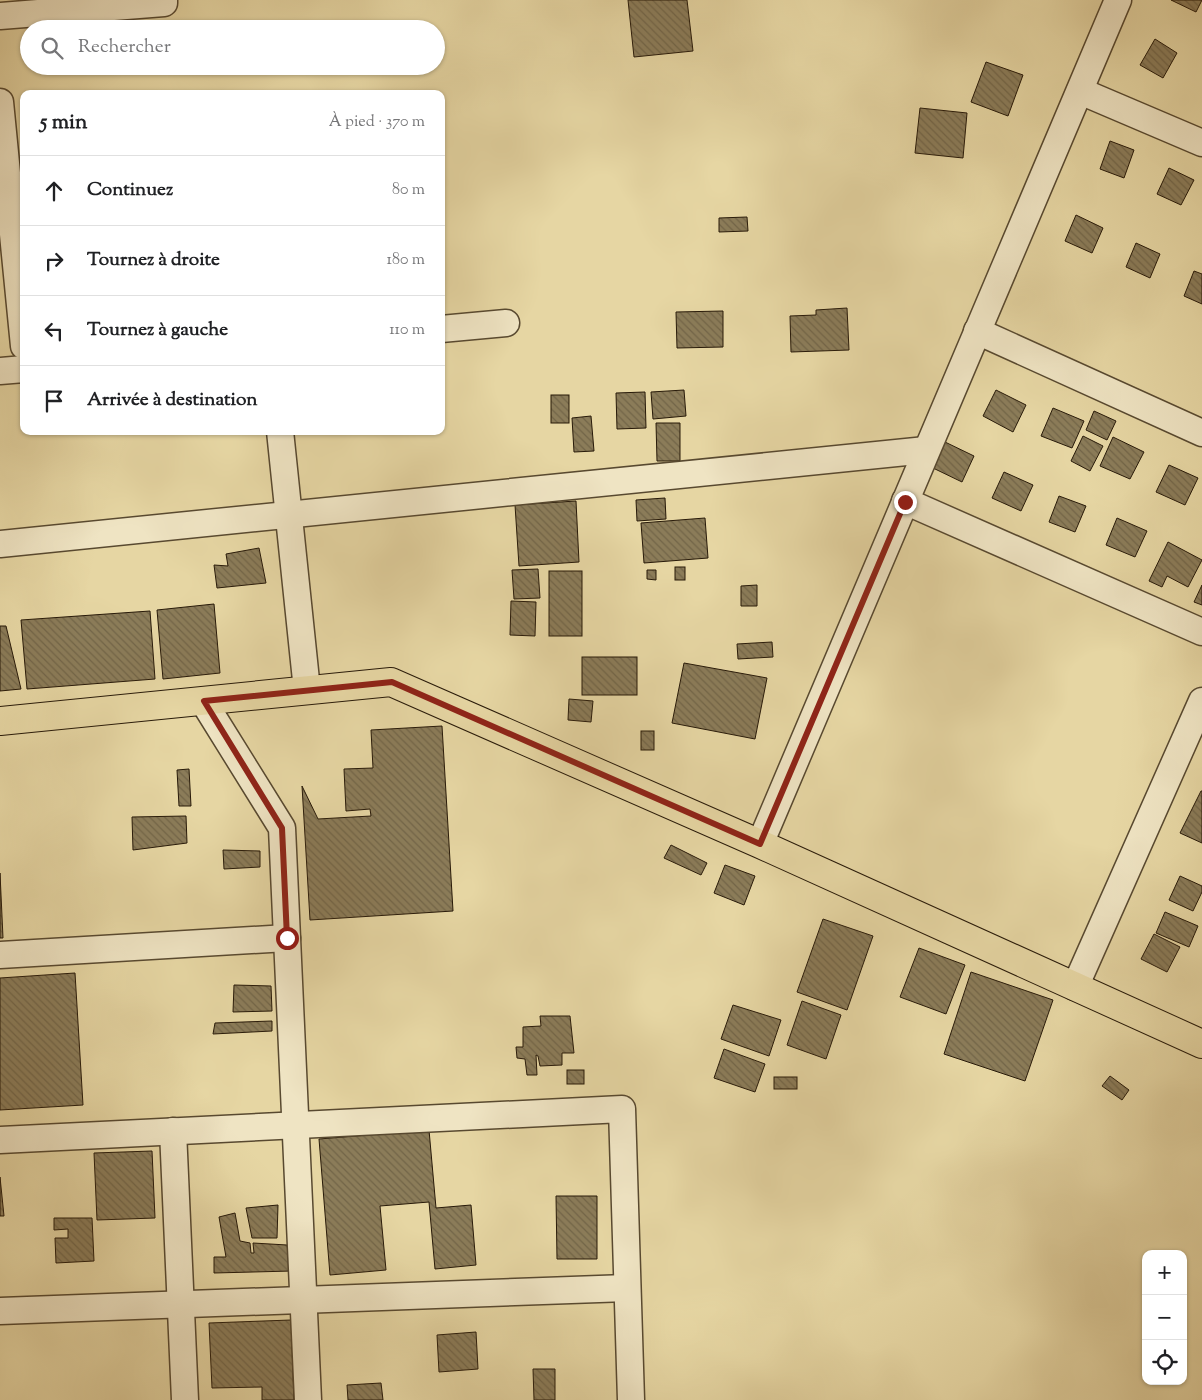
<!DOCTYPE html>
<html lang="fr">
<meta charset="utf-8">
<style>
body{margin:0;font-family:"Sorts Mill Goudy",serif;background:#f2f2f2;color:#202124}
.controls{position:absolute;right:15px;bottom:15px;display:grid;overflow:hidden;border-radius:10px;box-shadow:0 1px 4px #0004}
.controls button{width:45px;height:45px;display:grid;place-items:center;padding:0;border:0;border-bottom:1px solid #e0e0e0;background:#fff;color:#202124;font:25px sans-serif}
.stop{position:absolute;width:15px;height:15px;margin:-11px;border:4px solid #8f2418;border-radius:50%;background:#fff}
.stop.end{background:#8f2418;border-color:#fff;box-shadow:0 1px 5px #0008}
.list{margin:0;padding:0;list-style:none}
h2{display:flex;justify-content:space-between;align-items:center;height:65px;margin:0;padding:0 20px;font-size:21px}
h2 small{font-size:16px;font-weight:400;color:#757577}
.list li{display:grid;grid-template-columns:32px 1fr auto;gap:15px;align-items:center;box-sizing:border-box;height:70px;padding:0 20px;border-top:1px solid #e0e0e0}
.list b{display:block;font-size:19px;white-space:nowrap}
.list em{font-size:16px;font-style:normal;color:#757577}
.icon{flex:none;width:28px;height:28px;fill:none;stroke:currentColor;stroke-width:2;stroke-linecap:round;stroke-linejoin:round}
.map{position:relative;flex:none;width:1202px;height:1400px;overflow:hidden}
.search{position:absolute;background:#fff;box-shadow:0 1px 4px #0004;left:20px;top:20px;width:425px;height:55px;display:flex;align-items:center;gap:12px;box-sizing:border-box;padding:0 18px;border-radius:28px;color:#757577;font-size:19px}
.panel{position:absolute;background:#fff;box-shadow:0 1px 4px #0004;left:20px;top:90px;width:425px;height:345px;border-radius:10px}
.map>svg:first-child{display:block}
.building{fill:url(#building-back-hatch);stroke:#281a09}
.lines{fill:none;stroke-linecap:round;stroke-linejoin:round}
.minor-casing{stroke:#584930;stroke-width:29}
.major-casing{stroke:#281a09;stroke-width:30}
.minor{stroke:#efe4c3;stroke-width:26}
.major{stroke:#e6d6a3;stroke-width:28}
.route{stroke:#8f2418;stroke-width:6}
</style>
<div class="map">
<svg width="1202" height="1400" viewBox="0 0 1202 1400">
<defs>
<pattern id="building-back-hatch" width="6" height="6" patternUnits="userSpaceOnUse" patternTransform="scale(1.25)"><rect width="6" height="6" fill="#8b7c59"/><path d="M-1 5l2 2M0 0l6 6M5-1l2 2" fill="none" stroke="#726548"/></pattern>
</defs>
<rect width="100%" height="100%" fill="#e6d6a3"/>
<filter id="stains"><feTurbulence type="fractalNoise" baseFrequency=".004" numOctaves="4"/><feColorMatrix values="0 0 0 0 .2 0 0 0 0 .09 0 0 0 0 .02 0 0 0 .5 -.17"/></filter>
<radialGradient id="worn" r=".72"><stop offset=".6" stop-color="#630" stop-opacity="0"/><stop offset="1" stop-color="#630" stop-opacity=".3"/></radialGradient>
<g class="building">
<path d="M 628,0 L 687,0 L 693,51 L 634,57 Z"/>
<path d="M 1171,0 L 1202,0 L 1196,12 Z"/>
<path d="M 1155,39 L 1177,53 L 1163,78 L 1140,65 Z"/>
<path d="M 986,62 L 1023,75 L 1008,116 L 971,102 Z"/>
<path d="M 920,108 L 967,113 L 963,158 L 915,153 Z"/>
<path d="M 1110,141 L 1134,150 L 1124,178 L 1100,169 Z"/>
<path d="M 1169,168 L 1194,180 L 1181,205 L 1157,194 Z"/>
<path d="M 1076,215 L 1103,228 L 1092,253 L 1065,241 Z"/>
<path d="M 747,217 L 748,231 L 719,232 L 719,218 Z"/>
<path d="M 1136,243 L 1160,254 L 1150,278 L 1126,267 Z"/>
<path d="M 1194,271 L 1202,274 L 1202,304 L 1184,296 Z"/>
<path d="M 847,308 L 849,350 L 791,352 L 790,316 L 816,315 L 816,310 Z"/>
<path d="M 723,311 L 723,347 L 677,348 L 676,312 Z"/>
<path d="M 684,390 L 686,416 L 653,419 L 651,392 Z"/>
<path d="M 996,390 L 1026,405 L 1013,432 L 983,416 Z"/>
<path d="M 645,392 L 646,428 L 617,429 L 616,393 Z"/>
<rect x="551" y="395" width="18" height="28"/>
<path d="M 1053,408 L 1084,421 L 1072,448 L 1041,436 Z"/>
<path d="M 1094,411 L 1116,421 L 1107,440 L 1086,430 Z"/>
<path d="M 591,416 L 594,451 L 574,452 L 572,418 Z"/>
<path d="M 656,423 L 680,423 L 680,461 L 657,461 Z"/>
<path d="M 1083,436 L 1103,446 L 1090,471 L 1071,461 Z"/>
<path d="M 1113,437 L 1144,452 L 1130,479 L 1100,466 Z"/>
<path d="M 945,442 L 974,456 L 962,482 L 933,468 Z"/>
<path d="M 1169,465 L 1198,478 L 1185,505 L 1156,492 Z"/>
<path d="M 1004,472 L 1033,485 L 1021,511 L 992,498 Z"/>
<path d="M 1059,496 L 1086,506 L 1075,532 L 1049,522 Z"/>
<path d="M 665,498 L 666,519 L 637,521 L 636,500 Z"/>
<path d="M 576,501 L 579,562 L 519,566 L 515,505 Z"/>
<path d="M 705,518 L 708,558 L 644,563 L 641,523 Z"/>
<path d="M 1117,518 L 1147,531 L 1135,557 L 1106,545 Z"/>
<path d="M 1168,542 L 1202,560 L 1188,587 L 1167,576 L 1162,587 L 1149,581 Z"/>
<path d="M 259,548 L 266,583 L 217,588 L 214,565 L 228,566 L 226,554 Z"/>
<rect x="675" y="567" width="10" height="13"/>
<path d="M 538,569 L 540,598 L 514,599 L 512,570 Z"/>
<path d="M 647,570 L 656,570 L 656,580 L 647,579 Z"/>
<rect x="549" y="571" width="33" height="65"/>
<path d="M 757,585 L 757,606 L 741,606 L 741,586 Z"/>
<path d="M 1202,585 L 1202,605 L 1194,602 Z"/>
<path d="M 511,601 L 536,602 L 535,636 L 510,635 Z"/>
<path d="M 214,604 L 220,673 L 163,679 L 157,610 Z"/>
<path d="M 150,611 L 155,679 L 27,689 L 21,620 Z"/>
<path d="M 0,626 L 6,626 L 21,689 L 0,691 Z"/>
<path d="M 772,642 L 773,657 L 738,659 L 737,644 Z"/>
<rect x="582" y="657" width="55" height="38"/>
<path d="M 684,663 L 767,678 L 755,739 L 672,723 Z"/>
<path d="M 569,699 L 593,701 L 591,722 L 568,720 Z"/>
<path d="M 442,726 L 453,911 L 310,920 L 302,786 L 318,819 L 371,816 L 370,809 L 346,811 L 344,769 L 373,768 L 371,730 Z"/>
<rect x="641" y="731" width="13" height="19"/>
<path d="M 189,769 L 191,806 L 179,806 L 177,770 Z"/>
<path d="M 1201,791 L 1202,791 L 1202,843 L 1180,833 Z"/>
<path d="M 186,816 L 187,843 L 133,850 L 132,817 Z"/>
<path d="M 671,845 L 707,863 L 701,875 L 664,858 Z"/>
<path d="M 223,850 L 260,851 L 260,867 L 224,869 Z"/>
<path d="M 725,865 L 755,876 L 744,905 L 714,893 Z"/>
<path d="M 0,873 L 3,938 L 0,938 Z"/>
<path d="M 1180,876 L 1202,886 L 1202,892 L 1193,911 L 1169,900 Z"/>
<path d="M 1165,912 L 1198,926 L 1189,947 L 1156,933 Z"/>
<path d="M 823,919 L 873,936 L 847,1010 L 797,992 Z"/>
<path d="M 1154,934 L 1180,947 L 1167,972 L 1141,959 Z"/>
<path d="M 919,948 L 965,965 L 946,1014 L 900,997 Z"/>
<path d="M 971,972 L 1053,1000 L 1025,1081 L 944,1054 Z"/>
<path d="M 75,973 L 83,1105 L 0,1110 L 0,978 Z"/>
<path d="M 234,985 L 271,986 L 272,1011 L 233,1012 Z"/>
<path d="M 802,1001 L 841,1015 L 826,1059 L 787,1045 Z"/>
<path d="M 733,1005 L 781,1020 L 769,1056 L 721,1039 Z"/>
<path d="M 540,1016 L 570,1016 L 574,1053 L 562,1053 L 562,1065 L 540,1066 L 538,1056 L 536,1055 L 537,1075 L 527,1075 L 525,1059 L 517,1058 L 516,1047 L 523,1047 L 523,1027 L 541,1026 Z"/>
<path d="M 272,1021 L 272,1031 L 213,1034 L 215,1023 Z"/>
<path d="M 724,1049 L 765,1064 L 755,1092 L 714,1078 Z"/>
<rect x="567" y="1070" width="17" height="14"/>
<path d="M 1110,1076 L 1129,1090 L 1122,1100 L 1102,1086 Z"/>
<rect x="774" y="1077" width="23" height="12"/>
<path d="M 429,1130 L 436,1208 L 471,1205 L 476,1265 L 435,1269 L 429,1202 L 380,1206 L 386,1270 L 330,1275 L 319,1139 Z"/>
<path d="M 152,1151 L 155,1218 L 97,1220 L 94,1153 Z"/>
<path d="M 0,1177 L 4,1216 L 0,1216 Z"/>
<path d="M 556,1196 L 597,1196 L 597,1259 L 557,1259 Z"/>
<path d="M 278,1205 L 277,1238 L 252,1238 L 246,1208 Z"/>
<path d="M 235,1213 L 240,1241 L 250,1243 L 251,1253 L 254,1253 L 253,1243 L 287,1245 L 292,1271 L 214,1273 L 214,1257 L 226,1257 L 219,1217 Z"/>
<path d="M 54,1218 L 92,1218 L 94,1261 L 56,1263 L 55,1238 L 68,1238 L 68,1229 L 54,1230 Z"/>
<path d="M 291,1320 L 294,1400 L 262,1400 L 262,1387 L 212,1388 L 209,1323 Z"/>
<path d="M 476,1332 L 478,1369 L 439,1372 L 437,1335 Z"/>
<path d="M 533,1369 L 555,1369 L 555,1400 L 534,1400 Z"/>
<path d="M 381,1383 L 383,1400 L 348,1400 L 347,1385 Z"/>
</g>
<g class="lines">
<g class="minor-casing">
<g id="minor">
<path d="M 0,16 L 164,3 L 164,0"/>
<path d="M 1080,91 L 1202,143"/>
<path d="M 0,102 L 24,346"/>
<path d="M 441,329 L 506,323"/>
<path d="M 977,331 L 1202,433"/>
<path d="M 0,371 L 24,369"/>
<path d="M 280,431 L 307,690"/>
<path d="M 905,501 L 1202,632"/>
<path d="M 0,544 L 926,450"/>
<path d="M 203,701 L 282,828 L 308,1400"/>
<path d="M 760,844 L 1118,0"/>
<path d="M 0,955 L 287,938"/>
<path d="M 1075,987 L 1202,701"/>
<path d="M 173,1131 L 185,1400"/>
<path d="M 0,1140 L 622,1109 L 631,1400"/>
<path d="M 0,1311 L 627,1288"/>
</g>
</g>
<g class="major-casing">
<path id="major" d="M 0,721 L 391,682 L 760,844 L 1202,1044"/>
</g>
<use href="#minor" class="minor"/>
<use href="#major" class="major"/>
</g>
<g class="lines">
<path class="route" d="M 287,938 L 282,828 L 204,701 L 392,682 L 760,844 L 905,502"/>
</g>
<rect width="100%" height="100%" filter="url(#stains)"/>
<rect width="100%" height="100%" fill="url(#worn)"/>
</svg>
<div class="controls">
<button>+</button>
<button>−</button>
<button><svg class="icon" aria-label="locate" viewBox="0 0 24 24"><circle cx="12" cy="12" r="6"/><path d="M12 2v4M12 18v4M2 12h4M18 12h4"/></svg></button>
</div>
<div class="stop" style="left:287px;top:938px"></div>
<div class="stop end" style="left:905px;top:502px"></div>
<div class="search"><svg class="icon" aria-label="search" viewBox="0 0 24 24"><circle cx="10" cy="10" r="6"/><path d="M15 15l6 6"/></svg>Rechercher</div>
<section class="panel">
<h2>5 min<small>À pied · 370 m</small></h2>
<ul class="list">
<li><svg class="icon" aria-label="ahead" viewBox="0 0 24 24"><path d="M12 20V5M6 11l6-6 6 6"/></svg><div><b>Continuez</b></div><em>80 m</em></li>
<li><svg class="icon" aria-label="right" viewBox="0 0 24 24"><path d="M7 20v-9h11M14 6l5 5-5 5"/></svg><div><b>Tournez à droite</b></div><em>180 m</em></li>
<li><svg class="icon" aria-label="left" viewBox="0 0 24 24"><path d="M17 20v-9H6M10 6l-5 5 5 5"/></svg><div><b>Tournez à gauche</b></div><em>110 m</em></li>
<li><svg class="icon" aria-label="arrive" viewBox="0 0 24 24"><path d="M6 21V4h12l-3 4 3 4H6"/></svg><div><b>Arrivée à destination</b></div></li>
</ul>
</section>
</div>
